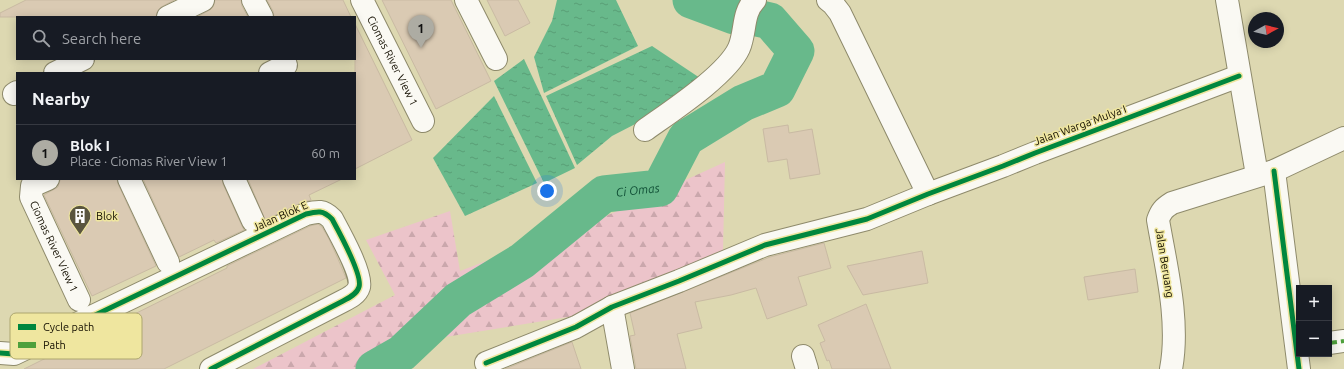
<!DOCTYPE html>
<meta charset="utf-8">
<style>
body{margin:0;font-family:Ubuntu,sans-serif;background:#242831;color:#f1f3f6}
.controls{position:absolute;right:12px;bottom:12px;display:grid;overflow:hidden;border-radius:0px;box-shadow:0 2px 10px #0003}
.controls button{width:36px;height:36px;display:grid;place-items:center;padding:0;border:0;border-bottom:1px solid #363941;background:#171b24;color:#f1f3f6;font:20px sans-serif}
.compass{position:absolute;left:1248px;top:12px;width:36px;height:36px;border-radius:50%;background:#171b24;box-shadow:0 2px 10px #0003;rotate:82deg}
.you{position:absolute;left:547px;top:191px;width:14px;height:14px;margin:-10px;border:3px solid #fff;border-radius:50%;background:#1a73e8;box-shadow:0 0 0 6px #1a73e833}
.badge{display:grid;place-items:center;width:26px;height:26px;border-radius:50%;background:#adaca3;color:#111;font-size:13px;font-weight:700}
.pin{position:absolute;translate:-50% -33px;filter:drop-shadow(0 1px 2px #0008)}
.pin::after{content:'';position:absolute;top:21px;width:14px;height:12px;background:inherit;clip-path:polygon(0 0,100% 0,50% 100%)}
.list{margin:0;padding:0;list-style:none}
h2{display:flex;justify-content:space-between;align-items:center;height:52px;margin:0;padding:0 16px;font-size:17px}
h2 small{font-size:13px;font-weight:400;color:#9ea1a6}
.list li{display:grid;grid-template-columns:26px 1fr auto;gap:12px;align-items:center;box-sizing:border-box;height:56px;padding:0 16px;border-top:1px solid #363941}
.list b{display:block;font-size:15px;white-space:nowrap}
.list p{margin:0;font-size:13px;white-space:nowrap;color:#9ea1a6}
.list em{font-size:13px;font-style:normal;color:#9ea1a6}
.icon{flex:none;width:22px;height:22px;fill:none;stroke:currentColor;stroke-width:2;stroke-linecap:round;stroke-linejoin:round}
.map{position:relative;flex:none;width:1344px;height:369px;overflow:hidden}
.search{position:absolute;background:#171b24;box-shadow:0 2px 10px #0003;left:16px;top:16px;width:340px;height:44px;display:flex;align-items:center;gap:10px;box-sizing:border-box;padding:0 14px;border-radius:0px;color:#9ea1a6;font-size:15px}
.panel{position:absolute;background:#171b24;box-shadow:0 2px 10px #0003;left:16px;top:72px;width:340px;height:108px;border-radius:0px}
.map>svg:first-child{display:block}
.forest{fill:url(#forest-firs)}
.water{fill:url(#water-ripples)}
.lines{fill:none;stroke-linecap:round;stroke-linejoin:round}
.river{stroke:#68b98b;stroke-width:37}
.building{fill:#dacab3;stroke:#c9baa3}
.minor-casing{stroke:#8e8a6b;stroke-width:24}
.minor{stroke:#faf9f3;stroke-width:22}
.quiet{stroke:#4ea03c;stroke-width:4;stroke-dasharray:8 4;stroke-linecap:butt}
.cycleway-casing{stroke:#efe69f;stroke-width:8}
.cycleway{stroke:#00873e;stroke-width:5}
.labels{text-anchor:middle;stroke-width:3;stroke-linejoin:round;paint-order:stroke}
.street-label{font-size:11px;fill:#140f00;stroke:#efe69f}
.poi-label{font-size:11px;fill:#140f00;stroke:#efe69f;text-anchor:start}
.water-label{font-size:12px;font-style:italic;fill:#0f4e35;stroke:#efe69f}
.key{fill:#efe69f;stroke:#ada66f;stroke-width:1}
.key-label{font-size:11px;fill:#140f00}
</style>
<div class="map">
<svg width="1344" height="369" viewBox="0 0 1344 369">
<defs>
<pattern id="forest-firs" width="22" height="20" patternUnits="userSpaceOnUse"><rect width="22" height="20" fill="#ecc4ca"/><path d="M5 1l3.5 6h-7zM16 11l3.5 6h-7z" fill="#caa7ac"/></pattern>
<pattern id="water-ripples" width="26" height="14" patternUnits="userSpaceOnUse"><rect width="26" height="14" fill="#68b98b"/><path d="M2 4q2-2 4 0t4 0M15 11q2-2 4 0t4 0" fill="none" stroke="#599e76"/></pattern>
</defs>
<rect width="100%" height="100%" fill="#ddd8b1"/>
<path class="forest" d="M 725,162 L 723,251 L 574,316 L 402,344 L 355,369 L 253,369 L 395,295 L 366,240 L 450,211 L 460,271 L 613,213 Z"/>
<g class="water">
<path d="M 557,0 L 616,0 L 638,46 L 544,93 L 534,57 L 552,21 Z"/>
<path d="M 652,46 L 700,78 L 643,120 L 612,136 L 577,165 L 546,96 Z"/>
<path d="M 524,59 L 575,168 L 544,183 L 494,81 Z"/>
<path d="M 494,96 L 537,183 L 465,216 L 433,158 Z"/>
</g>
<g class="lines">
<path class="river" id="s1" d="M 374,369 L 402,353 L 458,300 L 522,261 L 604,194 L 660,188 L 686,138 L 743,103 L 777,89 L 796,51 L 770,21 L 752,17 L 734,16 L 691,0"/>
</g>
<g class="building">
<path d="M 26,0 L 174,0 L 163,6 L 158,10 L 156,17 L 0,17 L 0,13 Z"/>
<path d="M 215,0 L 241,0 L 242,6 L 248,17 L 197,17 L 208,11 L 213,7 Z"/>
<path d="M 267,0 L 343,0 L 351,17 L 274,17 L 273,11 Z"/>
<path d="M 382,0 L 451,0 L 491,81 L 436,109 Z"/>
<path d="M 487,0 L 518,0 L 530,23 L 505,36 Z"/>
<path d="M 355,24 L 412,140 L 355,169 Z"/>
<path d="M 788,125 L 789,133 L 812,129 L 820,174 L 790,179 L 787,159 L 768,162 L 763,129 Z"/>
<path d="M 62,179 L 117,179 L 118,184 L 156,266 L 92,296 L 44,195 L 58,187 L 60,180 Z"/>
<path d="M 143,179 L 222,179 L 223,184 L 242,226 L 244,230 L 216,243 L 214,240 L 179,257 Z"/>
<path d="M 248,179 L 342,179 L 309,195 L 311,200 L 301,203 L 265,220 Z"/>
<path d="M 318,224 L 322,227 L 329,239 L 338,259 L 346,278 L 164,369 L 24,369 L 227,268 L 227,266 L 310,226 Z"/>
<path d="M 824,243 L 831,268 L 798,277 L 807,305 L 767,319 L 756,288 L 731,295 L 695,302 L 702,328 L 677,334 L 686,369 L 636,369 L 630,336 L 635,335 L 630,313 L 770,257 Z"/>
<path d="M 922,251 L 928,283 L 863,295 L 847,266 Z"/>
<path d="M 1135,269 L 1138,292 L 1088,300 L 1084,277 Z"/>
<path d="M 866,304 L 891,369 L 832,369 L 829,360 L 827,361 L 820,343 L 825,341 L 818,325 Z"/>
<path d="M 572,342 L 581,369 L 505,369 Z"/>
</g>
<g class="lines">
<g class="minor-casing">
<g id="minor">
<path d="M 253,0 L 262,17"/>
<path id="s2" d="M 362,0 L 423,121"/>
<path d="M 466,0 L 496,59"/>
<path d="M 828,0 L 833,4 L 840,13 L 928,194"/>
<path d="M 1227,0 L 1257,175"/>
<path d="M 168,17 L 203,0"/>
<path d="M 55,73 L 83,59"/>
<path d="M 270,73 L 286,65"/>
<path d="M 14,94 L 17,92"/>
<path d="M 645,130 C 670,112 727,75 739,48 C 746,32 742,13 755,0"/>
<path d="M 1274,171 L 1299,369"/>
<path id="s3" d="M 48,179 L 32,186 L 31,197 L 79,300"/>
<path d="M 129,179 L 168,262"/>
<path d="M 234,179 L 253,221"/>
<path d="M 612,307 L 623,369"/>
<path d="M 1329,343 L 1344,341"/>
<path d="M 0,353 L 14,354 L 306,214 C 318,211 323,210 332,219 C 339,232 363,275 359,287 C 357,294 349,298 343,301 L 211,369"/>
<path d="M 803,356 L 807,369"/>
<path d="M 486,363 L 576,327 L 612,307 L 679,281 L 765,245 L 867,219 L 928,194 L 1003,166 L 1035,153 L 1239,76"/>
<path d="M 1171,369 C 1180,321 1166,267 1158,220 C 1161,211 1164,208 1172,203 L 1274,171 L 1344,138"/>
</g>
</g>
<use href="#minor" class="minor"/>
<path class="quiet" d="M 1329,343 L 1344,341"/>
<g class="cycleway-casing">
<g id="cycleway">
<path d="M 1274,171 L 1299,369"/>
<path d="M 0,353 L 14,354 L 306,214 C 318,211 323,210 332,219 C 339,232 363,275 359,287 C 357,294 349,298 343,301 L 211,369"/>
<path d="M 486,363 L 576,327 L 612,307 L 679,281 L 765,245 L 867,219 L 928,194 L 1003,166 L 1035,153 L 1239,76"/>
</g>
</g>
<use href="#cycleway" class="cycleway"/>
</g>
<defs>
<g id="building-pin" transform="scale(1.15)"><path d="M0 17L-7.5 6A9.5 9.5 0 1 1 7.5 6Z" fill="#5a553e" stroke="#efe69f"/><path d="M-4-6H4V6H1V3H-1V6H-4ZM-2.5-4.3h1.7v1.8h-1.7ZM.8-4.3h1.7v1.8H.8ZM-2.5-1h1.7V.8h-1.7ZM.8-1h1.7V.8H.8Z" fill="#fff"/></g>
</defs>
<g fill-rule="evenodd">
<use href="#building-pin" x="80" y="216"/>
</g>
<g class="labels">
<g class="street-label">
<text dy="4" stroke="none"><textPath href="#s2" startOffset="68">Ciomas River View 1</textPath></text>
<text transform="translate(1080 125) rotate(-20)" y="4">Jalan Warga Mulya I</text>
<text transform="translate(280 216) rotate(-24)" y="4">Jalan Blok E</text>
<text dy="4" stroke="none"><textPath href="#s3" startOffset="83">Ciomas River View 1</textPath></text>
<text transform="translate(1165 263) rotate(81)" y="4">Jalan Beruang</text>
</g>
<g class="poi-label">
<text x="96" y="220">Blok</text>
</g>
<g class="water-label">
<text dy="4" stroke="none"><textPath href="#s1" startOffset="324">Ci Omas</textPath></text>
</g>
</g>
<rect x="10" y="313" width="132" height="46" rx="6" class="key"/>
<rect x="18" y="324" width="18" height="6" fill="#00873e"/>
<rect x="18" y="342" width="18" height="6" fill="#4ea03c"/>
<g class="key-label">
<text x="43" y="331">Cycle path</text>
<text x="43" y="349">Path</text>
</g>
</svg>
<div class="controls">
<button>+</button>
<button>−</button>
</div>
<svg class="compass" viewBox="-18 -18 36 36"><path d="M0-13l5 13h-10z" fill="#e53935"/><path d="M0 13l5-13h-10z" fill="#9ea1a6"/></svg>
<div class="you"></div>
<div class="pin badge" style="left:421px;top:48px">1</div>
<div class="search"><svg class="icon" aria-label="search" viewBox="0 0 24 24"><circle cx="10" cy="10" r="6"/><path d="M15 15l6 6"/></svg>Search here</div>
<section class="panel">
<h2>Nearby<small></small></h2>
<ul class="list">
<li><span class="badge">1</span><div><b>Blok I</b><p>Place · Ciomas River View 1</p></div><em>60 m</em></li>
</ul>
</section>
</div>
